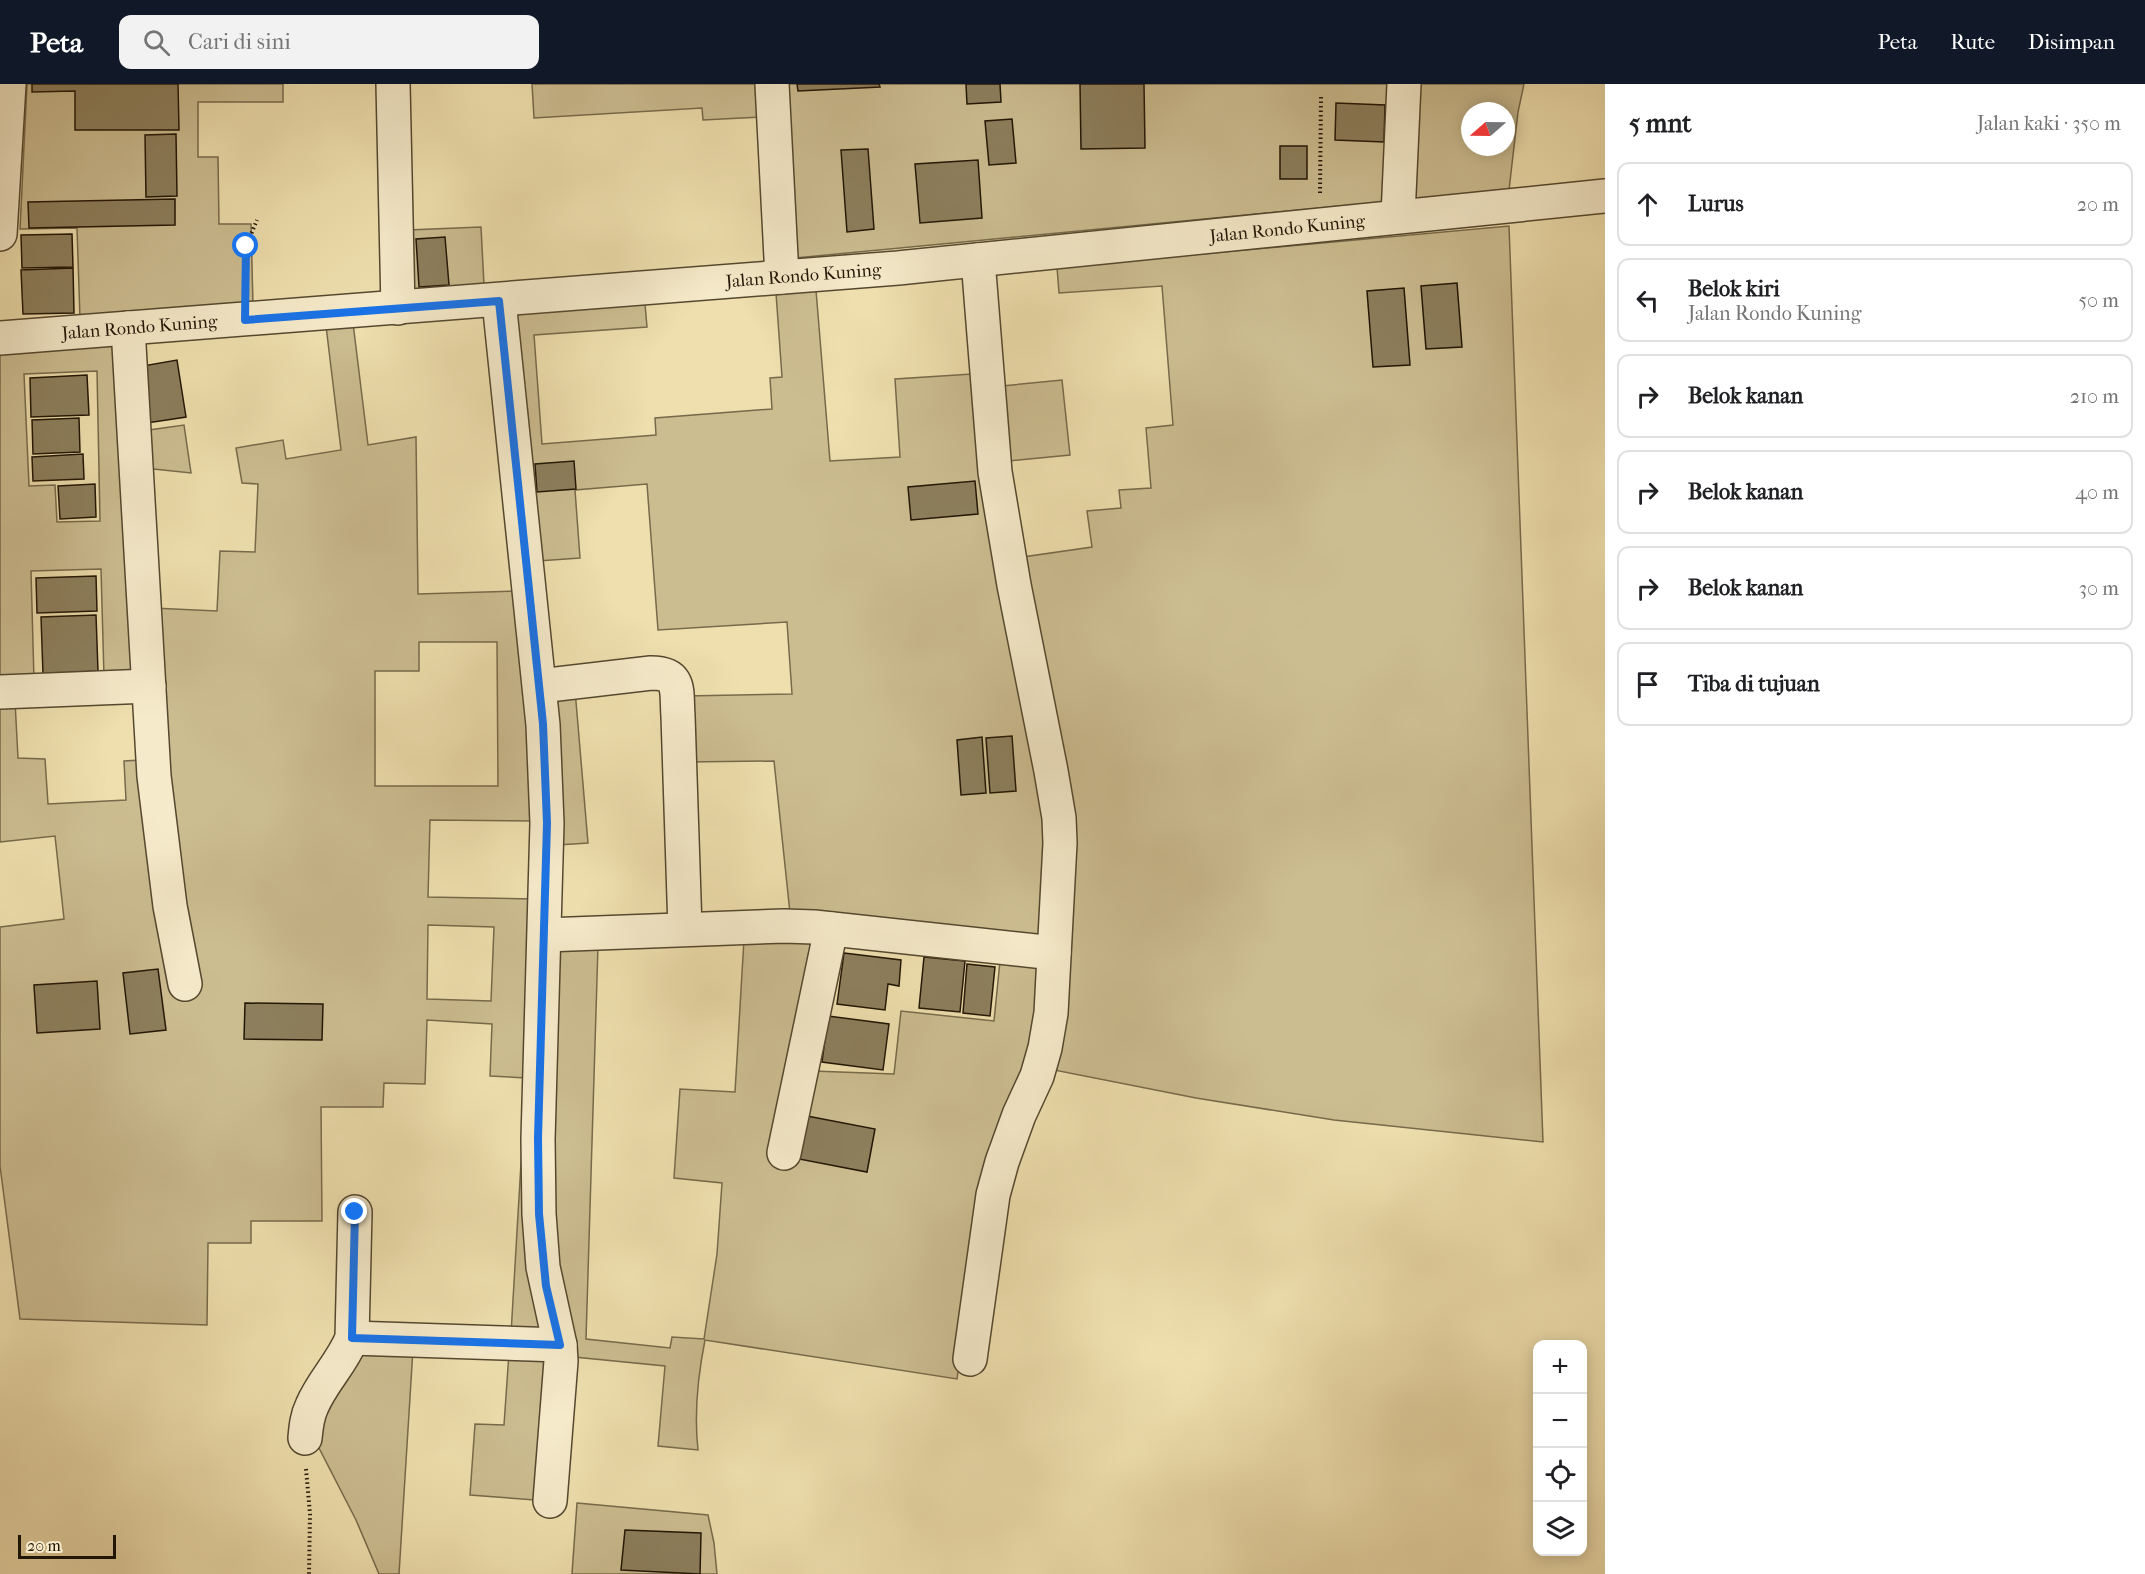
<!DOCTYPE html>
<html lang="id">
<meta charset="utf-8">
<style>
body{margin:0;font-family:"IM FELL French Canon",serif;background:#f2f2f2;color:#202124}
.controls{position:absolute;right:18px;bottom:18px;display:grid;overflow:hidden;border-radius:12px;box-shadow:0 3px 15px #0003}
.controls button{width:54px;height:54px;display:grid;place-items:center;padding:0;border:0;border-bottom:2px solid #e0e0e0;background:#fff;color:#202124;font:30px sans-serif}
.compass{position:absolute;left:1461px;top:18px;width:54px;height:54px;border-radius:50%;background:#fff;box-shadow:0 3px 15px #0003;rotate:250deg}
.scale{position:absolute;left:18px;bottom:15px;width:98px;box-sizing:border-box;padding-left:6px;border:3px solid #221605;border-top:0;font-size:16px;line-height:21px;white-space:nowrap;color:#221605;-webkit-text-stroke:4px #f5eaca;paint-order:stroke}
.stop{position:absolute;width:18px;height:18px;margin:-14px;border:4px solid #1a73e8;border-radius:50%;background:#fff}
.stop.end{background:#1a73e8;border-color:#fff;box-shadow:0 2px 6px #0008}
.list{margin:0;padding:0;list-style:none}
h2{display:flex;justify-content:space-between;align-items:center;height:78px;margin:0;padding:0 24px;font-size:26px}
h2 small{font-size:20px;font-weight:400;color:#757577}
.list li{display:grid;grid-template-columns:39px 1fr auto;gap:18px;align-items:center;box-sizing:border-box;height:84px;margin:0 12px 12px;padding:0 12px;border:2px solid #e0e0e0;border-radius:12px}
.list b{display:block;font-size:22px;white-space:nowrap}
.list p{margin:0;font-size:20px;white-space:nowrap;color:#757577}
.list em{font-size:20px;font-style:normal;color:#757577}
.icon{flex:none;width:33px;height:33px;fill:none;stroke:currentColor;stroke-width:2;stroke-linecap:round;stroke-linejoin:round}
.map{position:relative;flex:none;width:1605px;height:1490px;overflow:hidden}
header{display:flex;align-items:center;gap:36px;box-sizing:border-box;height:84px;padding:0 30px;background:#111827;color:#fff}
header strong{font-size:28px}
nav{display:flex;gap:33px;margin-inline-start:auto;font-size:21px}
.search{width:420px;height:54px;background:#f2f2f2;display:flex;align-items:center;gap:15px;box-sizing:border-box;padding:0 21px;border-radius:12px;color:#757577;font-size:22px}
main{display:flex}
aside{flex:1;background:#fff}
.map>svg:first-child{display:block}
.green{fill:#ccbd91;stroke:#776a4b;stroke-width:1.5;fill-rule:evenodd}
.building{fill:#8d7f5d;stroke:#221605;stroke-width:1.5}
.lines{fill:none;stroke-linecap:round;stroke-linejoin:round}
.minor-casing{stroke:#55482f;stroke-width:36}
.path{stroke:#221605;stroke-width:4;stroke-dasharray:1.5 3;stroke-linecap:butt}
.minor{stroke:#f5eaca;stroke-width:33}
.route{stroke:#1a73e8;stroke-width:8}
.labels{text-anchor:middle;stroke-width:5;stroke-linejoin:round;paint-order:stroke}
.street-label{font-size:18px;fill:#221605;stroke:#f5eaca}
</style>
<header>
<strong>Peta</strong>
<div class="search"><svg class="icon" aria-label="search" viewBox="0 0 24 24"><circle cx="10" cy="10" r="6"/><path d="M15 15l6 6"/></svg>Cari di sini</div>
<nav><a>Peta</a><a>Rute</a><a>Disimpan</a></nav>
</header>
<main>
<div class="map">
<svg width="1605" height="1490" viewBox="0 0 1605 1490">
<rect width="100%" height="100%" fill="#efdfae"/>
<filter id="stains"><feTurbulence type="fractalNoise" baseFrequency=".00333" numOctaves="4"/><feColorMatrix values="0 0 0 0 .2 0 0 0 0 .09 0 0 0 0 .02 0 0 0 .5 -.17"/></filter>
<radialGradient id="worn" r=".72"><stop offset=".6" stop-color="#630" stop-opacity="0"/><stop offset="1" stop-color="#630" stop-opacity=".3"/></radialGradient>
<g class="green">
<path d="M 27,0 L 283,0 L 283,18 L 198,18 L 198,73 L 218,73 L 219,140 L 251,140 L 253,222 L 80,235 L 77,144 L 20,145 Z"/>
<path d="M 532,0 L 759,0 L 761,33 L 703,36 L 702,24 L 534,34 Z"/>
<path d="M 787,0 L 1524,0 L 1518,28 L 1509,106 L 795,174 ZM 1470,27 L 1506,27 L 1506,63 L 1470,63 Z"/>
<path d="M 1509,142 L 1543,1058 L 1334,1036 L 1196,1014 L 1054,986 L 1064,947 L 1023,473 L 1092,463 L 1087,427 L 1121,424 L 1119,406 L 1151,404 L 1146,344 L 1173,341 L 1162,202 L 1059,209 L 1057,183 Z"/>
<path d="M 481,143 L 484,201 L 409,207 L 408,146 Z"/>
<path d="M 816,206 L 830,377 L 900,373 L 895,295 L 972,290 L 1032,644 L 1044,748 L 1039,853 L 790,829 L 774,677 L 686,678 L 685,612 L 792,610 L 787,538 L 658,546 L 647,400 L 575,406 L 580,474 L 538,477 L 513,230 L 645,220 L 647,243 L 534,251 L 542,360 L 656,351 L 655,334 L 772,325 L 770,294 L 782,293 L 776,209 Z"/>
<path d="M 353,239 L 368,361 L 416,353 L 418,510 L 520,507 L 537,737 L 430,736 L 428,813 L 535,815 L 547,1251 L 511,1250 L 526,994 L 490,992 L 492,940 L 427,936 L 425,1000 L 384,999 L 383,1023 L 321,1023 L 322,1137 L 251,1137 L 251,1159 L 208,1159 L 207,1241 L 20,1235 L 0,1082 L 0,843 L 64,835 L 55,752 L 0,758 L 0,618 L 15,617 L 18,674 L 45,675 L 48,720 L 126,716 L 124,677 L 141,676 L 153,524 L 217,527 L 220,467 L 255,468 L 258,400 L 242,399 L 236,364 L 283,356 L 286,375 L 341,366 L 326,242 ZM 419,558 L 497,558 L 498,702 L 375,702 L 375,587 L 419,587 ZM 428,841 L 494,843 L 491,917 L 427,915 Z"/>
<path d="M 116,260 L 135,592 L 104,593 L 101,485 L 31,487 L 34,596 L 0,597 L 0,269 ZM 97,287 L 100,437 L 57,438 L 55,401 L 29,402 L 24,290 Z"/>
<path d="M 1062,296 L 1070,371 L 1009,377 L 1002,302 Z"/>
<path d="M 184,341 L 191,389 L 144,384 L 142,347 Z"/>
<path d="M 575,606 L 588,759 L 558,761 L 552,607 Z"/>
<path d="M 744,855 L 838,860 L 813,987 L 894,990 L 901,927 L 994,937 L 1000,877 L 1038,880 L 1034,934 L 1030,969 L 985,1096 L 957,1295 L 705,1256 C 698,1291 694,1330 698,1366 L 658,1362 L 665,1282 L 574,1273 L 552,1169 L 555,864 L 598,862 L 586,1255 L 670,1264 L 672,1253 L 704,1255 L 717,1170 L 722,1099 L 674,1094 L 680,1005 L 735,1008 Z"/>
<path d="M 360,1262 L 413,1265 L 399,1490 L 379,1490 L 356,1436 L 318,1362 L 322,1330 Z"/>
<path d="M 509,1269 L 548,1271 L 535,1416 L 470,1411 L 475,1340 L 504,1341 Z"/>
<path d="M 577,1419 L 708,1431 L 714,1459 L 717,1490 L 572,1490 Z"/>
</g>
<g class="building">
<path d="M 32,0 L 178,0 L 179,46 L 75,46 L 75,7 L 32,8 Z"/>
<path d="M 797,0 L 879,0 L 880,3 L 798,7 Z"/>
<path d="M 966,0 L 1000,0 L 1001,18 L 967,20 Z"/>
<path d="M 1080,0 L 1144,0 L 1145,64 L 1081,65 Z"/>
<path d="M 1336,19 L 1385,21 L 1384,58 L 1335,56 Z"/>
<path d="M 1012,35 L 1016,79 L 989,81 L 985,37 Z"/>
<path d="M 176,50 L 177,112 L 146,113 L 145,51 Z"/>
<rect x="1280" y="62" width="27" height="33"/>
<path d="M 868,65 L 874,145 L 847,148 L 841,66 Z"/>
<path d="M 978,76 L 982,134 L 920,139 L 915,80 Z"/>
<path d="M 175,115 L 175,141 L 29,144 L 28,118 Z"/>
<path d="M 72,150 L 73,183 L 22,184 L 21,151 Z"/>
<path d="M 445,153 L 449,201 L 419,203 L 416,155 Z"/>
<path d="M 73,184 L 74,229 L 23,230 L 21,186 Z"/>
<path d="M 1457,199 L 1462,263 L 1426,265 L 1421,202 Z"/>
<path d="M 1404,204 L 1410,281 L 1373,283 L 1367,207 Z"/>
<path d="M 177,276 L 186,333 L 147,339 L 137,283 Z"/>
<path d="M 87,291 L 89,331 L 31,333 L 30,294 Z"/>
<path d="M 79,334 L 80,368 L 33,370 L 32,336 Z"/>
<path d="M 83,370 L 84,395 L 33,397 L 32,373 Z"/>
<path d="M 574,377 L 576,405 L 537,408 L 535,380 Z"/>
<path d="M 975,397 L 978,430 L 911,436 L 908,403 Z"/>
<path d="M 95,400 L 96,433 L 60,435 L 58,402 Z"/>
<path d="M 96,492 L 97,527 L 37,529 L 36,494 Z"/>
<path d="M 96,531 L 98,587 L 43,590 L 41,533 Z"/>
<path d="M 1012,652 L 1016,707 L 990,709 L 986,654 Z"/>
<path d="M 982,653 L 986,709 L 961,711 L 957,656 Z"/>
<path d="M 844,869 L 901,876 L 899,902 L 888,900 L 885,926 L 837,920 Z"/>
<path d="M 924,873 L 965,877 L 960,928 L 919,924 Z"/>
<path d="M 967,880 L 995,883 L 990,932 L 963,929 Z"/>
<path d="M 158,885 L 166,946 L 130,950 L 123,889 Z"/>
<path d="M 97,897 L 100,945 L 37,949 L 34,901 Z"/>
<path d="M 245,919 L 323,920 L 322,956 L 244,955 Z"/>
<path d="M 828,932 L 889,940 L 883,986 L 822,978 Z"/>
<path d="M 807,1032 L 875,1045 L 867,1088 L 799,1075 Z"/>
<path d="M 625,1446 L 701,1449 L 700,1490 L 621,1486 Z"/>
</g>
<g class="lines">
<g class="minor-casing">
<g id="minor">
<path d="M 393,0 L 398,224"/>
<path d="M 772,0 L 782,193"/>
<path d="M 1398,132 L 1404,0"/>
<path d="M 0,150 L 9,0"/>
<path d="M 499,217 L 543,641 L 547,739 L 538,1055 L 539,1130 L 543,1183 L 560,1261 L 561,1277 L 550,1417"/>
<path d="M 128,244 L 154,692 L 170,822 L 185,900"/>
<path id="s1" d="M 0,254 L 898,184 L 1605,112"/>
<path d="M 540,602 L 651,589 C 682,589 676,607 678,632 L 685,845"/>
<path d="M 0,608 L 149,602"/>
<path d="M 545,851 L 784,842 L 814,843 L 1054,869"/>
<path d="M 784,1069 L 831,845"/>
<path d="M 352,1254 L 560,1261"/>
<path d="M 970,1275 L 993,1111 L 1002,1078 L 1019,1031 L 1037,992 L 1045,964 L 1051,929 L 1060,759 L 1059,734 L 1051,687 L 1014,501 L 995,388 L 978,176"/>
<path d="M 305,1354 C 306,1343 307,1332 312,1322 C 322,1298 342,1279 352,1254 L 355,1128"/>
</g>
</g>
<g class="path">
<path d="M 1320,109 L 1321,12"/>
<path d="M 245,202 L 246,162 L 257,136"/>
<path d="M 306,1385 L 310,1430 L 309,1490"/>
</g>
<use href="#minor" class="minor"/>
</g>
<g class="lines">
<path class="route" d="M 246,162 L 245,236 L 499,217 L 543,640 L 547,739 L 538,1054 L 539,1130 L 546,1202 L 560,1261 L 352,1254 L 355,1128"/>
</g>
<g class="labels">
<g class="street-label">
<text dy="6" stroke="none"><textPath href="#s1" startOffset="1292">Jalan Rondo Kuning</textPath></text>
<text dy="6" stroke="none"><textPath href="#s1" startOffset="806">Jalan Rondo Kuning</textPath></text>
<text dy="6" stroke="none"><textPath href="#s1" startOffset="140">Jalan Rondo Kuning</textPath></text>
</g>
</g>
<rect width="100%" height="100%" filter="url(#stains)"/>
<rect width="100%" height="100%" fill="url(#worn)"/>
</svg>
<div class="controls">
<button>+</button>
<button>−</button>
<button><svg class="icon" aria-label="locate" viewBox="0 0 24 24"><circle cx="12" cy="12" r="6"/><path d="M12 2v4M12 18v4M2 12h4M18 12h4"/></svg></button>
<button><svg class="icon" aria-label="layers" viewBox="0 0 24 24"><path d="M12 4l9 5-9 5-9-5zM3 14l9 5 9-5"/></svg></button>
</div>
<svg class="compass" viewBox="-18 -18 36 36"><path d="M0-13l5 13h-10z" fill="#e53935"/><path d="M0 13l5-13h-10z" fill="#757577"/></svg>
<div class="scale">20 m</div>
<div class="stop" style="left:246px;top:162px"></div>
<div class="stop end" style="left:355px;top:1128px"></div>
</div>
<aside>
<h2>5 mnt<small>Jalan kaki · 350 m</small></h2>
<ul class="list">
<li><svg class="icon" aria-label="ahead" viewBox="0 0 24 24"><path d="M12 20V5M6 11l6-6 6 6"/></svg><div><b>Lurus</b></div><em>20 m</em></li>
<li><svg class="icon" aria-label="left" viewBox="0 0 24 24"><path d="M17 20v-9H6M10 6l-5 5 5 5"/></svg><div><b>Belok kiri</b><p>Jalan Rondo Kuning</p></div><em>50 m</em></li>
<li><svg class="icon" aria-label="right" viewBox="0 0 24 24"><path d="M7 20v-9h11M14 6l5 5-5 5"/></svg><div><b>Belok kanan</b></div><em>210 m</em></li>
<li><svg class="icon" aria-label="right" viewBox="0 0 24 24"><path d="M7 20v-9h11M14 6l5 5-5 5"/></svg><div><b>Belok kanan</b></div><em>40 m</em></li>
<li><svg class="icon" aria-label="right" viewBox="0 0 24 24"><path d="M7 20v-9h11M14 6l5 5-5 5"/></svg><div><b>Belok kanan</b></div><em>30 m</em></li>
<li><svg class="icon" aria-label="arrive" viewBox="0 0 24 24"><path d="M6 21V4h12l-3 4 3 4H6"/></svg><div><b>Tiba di tujuan</b></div></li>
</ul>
</aside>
</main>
